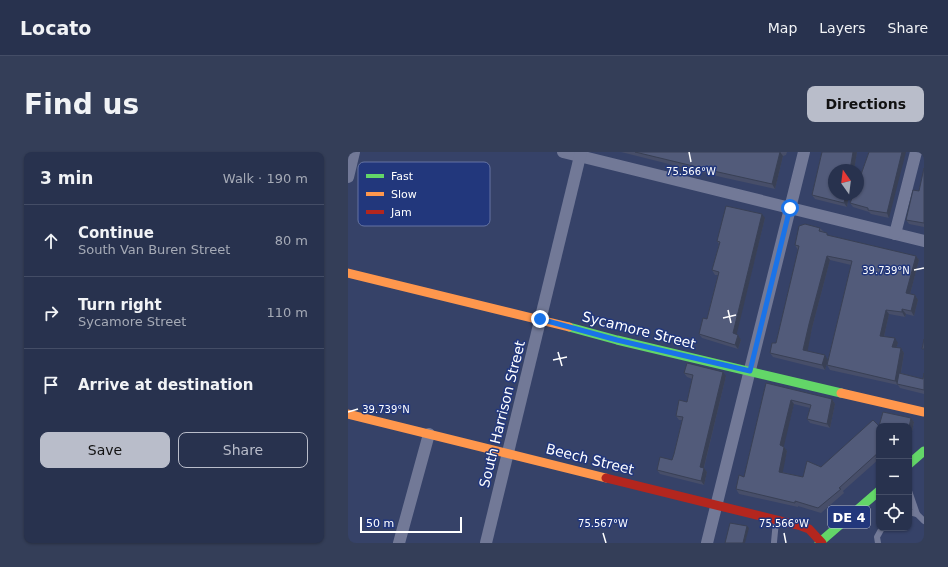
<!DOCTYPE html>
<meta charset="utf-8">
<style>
body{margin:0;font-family:"DejaVu Sans",sans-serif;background:#343e58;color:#f1f3f6}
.controls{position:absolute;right:12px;bottom:12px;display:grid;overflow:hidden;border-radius:8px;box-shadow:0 1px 3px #0004}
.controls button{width:36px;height:36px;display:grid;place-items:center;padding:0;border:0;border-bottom:1px solid #444d66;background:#28324e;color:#f1f3f6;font:20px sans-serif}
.compass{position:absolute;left:480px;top:12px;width:36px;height:36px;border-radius:50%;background:#28324e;box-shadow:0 1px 3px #0004;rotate:346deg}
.scale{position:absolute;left:12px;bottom:10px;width:102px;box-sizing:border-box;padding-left:4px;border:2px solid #fff;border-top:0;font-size:11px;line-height:14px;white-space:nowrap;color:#fff;-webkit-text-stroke:3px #22377c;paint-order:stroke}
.stop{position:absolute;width:12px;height:12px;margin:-9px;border:3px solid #1a73e8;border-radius:50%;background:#fff}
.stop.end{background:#1a73e8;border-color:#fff;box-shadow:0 1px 4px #0008}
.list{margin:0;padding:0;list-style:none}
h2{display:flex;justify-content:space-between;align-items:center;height:52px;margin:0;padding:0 16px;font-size:17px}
h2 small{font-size:13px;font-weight:400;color:#a5aab6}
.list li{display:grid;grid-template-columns:26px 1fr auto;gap:12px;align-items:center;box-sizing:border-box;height:72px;padding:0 16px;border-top:1px solid #444d66}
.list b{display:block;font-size:15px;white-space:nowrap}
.list p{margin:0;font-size:13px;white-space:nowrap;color:#a5aab6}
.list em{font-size:13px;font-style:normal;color:#a5aab6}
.actions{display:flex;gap:8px;padding:12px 16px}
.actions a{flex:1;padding:9px 0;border:1px solid #b9bdca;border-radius:8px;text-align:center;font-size:14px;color:#b9bdca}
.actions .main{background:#b9bdca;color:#111}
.icon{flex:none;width:22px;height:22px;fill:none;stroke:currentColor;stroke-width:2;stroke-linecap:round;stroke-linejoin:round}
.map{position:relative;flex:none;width:576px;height:391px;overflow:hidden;border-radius:8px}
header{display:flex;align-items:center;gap:24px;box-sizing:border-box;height:56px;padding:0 20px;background:#28324e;border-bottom:1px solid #444d66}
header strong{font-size:19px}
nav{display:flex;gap:22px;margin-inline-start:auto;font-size:14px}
.intro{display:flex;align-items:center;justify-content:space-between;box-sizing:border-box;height:96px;padding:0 24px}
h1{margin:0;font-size:28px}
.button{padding:10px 18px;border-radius:8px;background:#b9bdca;color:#111;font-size:14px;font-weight:700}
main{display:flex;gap:24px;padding:0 24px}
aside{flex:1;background:#28324e;border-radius:8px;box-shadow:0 1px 3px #0004}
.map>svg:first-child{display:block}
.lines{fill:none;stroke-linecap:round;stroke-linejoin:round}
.lane{stroke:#727997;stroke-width:6}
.street{stroke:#727997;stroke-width:12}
.fast{stroke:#63d668;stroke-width:9}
.slow{stroke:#ff974d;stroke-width:9}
.jam{stroke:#b3261e;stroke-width:9}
.wall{fill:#474e69;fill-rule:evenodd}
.shaded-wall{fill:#394055}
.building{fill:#525b7a;stroke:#394055}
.route{stroke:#1a73e8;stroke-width:5}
.ticks{fill:none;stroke:#fff;stroke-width:1.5}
.labels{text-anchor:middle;stroke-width:3;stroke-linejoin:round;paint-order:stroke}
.shield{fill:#22377c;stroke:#bdc3d8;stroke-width:1}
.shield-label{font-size:13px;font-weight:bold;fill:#fff}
.street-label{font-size:14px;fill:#fff;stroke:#22377c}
.key{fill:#22377c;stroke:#6473a3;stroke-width:1}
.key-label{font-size:11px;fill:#fff}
.ticks-label{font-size:10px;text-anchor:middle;fill:#fff;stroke:#22377c;stroke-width:3;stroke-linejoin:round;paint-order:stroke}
</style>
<header>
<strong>Locato</strong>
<nav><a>Map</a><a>Layers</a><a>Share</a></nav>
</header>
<div class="intro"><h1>Find us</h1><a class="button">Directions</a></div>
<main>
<aside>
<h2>3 min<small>Walk · 190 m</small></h2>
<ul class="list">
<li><svg class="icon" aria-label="ahead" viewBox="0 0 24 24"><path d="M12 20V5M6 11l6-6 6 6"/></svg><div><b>Continue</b><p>South Van Buren Street</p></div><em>80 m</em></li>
<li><svg class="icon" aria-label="right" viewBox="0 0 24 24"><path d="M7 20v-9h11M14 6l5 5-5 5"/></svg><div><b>Turn right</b><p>Sycamore Street</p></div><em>110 m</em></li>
<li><svg class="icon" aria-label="arrive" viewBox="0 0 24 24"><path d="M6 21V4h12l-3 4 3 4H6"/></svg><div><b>Arrive at destination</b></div></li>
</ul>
<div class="actions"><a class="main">Save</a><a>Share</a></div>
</aside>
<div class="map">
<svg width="576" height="391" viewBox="0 0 576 391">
<rect width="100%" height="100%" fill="#364268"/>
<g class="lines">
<g class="lane">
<path d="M 561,339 L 569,362"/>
<path d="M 561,360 L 569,362 L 576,369"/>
<path d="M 426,390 L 428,369"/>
<path d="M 530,391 L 529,385 L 534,376"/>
</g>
<g class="street">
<path d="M 215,0 L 576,89"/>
<path d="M 0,25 L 6,0"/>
<path d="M 547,82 L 568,0"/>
<path d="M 51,391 L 81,282"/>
<path d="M 138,391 L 233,0"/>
<path d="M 359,391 L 456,0"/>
</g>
<g class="fast">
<path d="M 221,175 L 269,188 L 493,241"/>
<path d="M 561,312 L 576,299"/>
<path d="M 471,391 L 531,339"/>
</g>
<g class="slow">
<path d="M 0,121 L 221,175"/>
<path d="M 493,241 L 576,260"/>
<path d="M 0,262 L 258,326"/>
</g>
<path class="jam" d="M 258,326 L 453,374 L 461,377 L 474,391"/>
</g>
<g class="wall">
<path d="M 273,0 L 439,0 L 438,3 L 435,4 L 427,37 L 373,25 Z"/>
<path d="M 474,0 L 509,0 L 506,18 L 486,18 L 486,42 L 501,42 L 499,55 L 467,47 L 464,43 Z"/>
<path d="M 521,0 L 541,66 L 523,62 L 521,60 L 505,55 L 502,51 Z"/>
<path d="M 576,16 L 576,75 L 561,72 L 558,68 L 571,39 Z"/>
<path d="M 417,66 L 388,182 L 393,188 L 390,197 L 354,186 L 351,182 L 359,167 L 370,123 L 367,123 L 364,118 L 371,92 L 369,89 Z"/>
<path d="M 472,76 L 475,79 L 481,84 L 568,104 L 571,108 L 562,142 L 567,143 L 570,148 L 566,164 L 558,162 L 557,165 L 541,162 L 536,185 L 550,191 L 548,196 L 553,196 L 556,201 L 553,221 L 575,227 L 576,221 L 576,242 L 552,236 L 550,233 L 482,218 L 479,213 L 480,208 L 477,218 L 425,205 L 422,201 L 428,191 L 450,98 L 447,93 ZM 482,108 L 503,113 L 480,208 L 459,199 L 464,176 Z"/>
<path d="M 336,221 L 378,224 L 356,316 L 359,320 L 356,333 L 312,322 L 309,318 L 324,308 L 326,302 L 334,268 L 331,268 L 328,264 L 339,250 L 344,227 L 339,225 Z"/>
<path d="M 418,231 L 484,247 L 487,252 L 482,276 L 462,271 L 459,267 L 462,256 L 446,252 L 435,294 L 439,299 L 434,320 L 455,325 L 459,309 L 473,315 L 525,268 L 531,274 L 535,260 L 563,266 L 566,270 L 563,284 L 561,286 L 561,274 L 531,274 L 531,307 L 495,339 L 496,341 L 473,361 L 450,354 L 450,355 L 391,342 L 388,337 L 391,323 L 396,325 Z"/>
</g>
<g class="shaded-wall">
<path d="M 432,0 L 435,4 L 427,37 L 424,32 Z"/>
<path d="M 505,0 L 509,0 L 506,18 L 502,18 Z"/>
<path d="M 554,0 L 558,0 L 541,66 L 539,61 Z"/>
<path d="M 498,42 L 501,42 L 499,55 L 496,51 Z"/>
<path d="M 414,62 L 417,66 L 388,185 L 385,181 Z"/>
<path d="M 479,104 L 482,108 L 464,176 L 459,202 L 455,198 L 461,172 Z"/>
<path d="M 568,104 L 571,108 L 561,146 L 558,141 Z"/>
<path d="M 567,143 L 570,148 L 566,164 L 563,159 Z"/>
<path d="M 554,157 L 558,162 L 557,165 L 554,160 Z"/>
<path d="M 538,158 L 541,162 L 535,189 L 532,184 Z"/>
<path d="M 390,183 L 393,188 L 390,197 L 387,193 Z"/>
<path d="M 547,186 L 550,191 L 547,199 L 544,195 Z"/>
<path d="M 553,196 L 556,201 L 551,232 L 550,232 L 547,229 Z"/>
<path d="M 477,203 L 480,208 L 477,218 L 474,213 Z"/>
<path d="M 375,220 L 378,224 L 355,319 L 352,315 Z"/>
<path d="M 484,247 L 487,252 L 482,276 L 479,272 Z"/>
<path d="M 443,248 L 446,252 L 435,298 L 432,293 Z"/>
<path d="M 563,266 L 566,270 L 563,284 L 561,281 L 561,275 Z"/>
<path d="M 436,295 L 439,299 L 434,324 L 431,320 Z"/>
<path d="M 356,316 L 359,320 L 356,333 L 353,329 Z"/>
<path d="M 399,374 L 401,376 L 397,391 L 395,391 Z"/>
</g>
<g class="building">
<path d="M 287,0 L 432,0 L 424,32 L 370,20 Z"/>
<path d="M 474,0 L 505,0 L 502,18 L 486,18 L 486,42 L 498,42 L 496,51 L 464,43 Z"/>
<path d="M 521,0 L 554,0 L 539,61 L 520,58 L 520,56 L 502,51 L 506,42 L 510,42 L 510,31 Z"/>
<path d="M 576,16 L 576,71 L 558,68 L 565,38 L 571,39 Z"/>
<path d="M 378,54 L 414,62 L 385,181 L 390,183 L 387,193 L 351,182 L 355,166 L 359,167 L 371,120 L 364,118 L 372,90 L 369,89 Z"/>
<path d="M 457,72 L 472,76 L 471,79 L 479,81 L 479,83 L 568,104 L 558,141 L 567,143 L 563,159 L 554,157 L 554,160 L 538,158 L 532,184 L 547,186 L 544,195 L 553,196 L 547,229 L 479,213 L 504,109 L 479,104 L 461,172 L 455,198 L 477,203 L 474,213 L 422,201 L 424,191 L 428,191 L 451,94 L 447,93 L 451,74 Z"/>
<path d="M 576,187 L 576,197 L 574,197 Z"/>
<path d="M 339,211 L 375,220 L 352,315 L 356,316 L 353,329 L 309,318 L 312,305 L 324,308 L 326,302 L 335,265 L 328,264 L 331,248 L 339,250 L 345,223 L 336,221 Z"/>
<path d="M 551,221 L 575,227 L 576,221 L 576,238 L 549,232 Z"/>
<path d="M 418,231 L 484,247 L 479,272 L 459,267 L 463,253 L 443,248 L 432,293 L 436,295 L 431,320 L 455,325 L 459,309 L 473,315 L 525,268 L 531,274 L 535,260 L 563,266 L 561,275 L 561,274 L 531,274 L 531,300 L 491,336 L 493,337 L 470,356 L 447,349 L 447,351 L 388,337 L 391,323 L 396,325 Z"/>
<path d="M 382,371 L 399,374 L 395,391 L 377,391 Z"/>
</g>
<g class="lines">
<path class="route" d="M 192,167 L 269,188 L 402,219 L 442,56"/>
</g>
<path class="ticks" d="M 341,0 L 343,10M 566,118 L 576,116M 380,158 L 383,171M 375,166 L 388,163M 210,200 L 214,214M 205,208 L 219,205M 0,260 L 10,257M 255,381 L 258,391M 436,381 L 438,391"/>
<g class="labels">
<rect class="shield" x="480" y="354" width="42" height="22" rx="3"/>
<g class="shield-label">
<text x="501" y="370">DE 4</text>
</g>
<g class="street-label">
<text transform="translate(291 178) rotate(14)" y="5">Sycamore Street</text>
<text transform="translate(154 262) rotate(-76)" y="5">South Harrison Street</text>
<text transform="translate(242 307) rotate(14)" y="5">Beech Street</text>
</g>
</g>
<rect x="10" y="10" width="132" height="64" rx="6" class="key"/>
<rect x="18" y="22" width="18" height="4" fill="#63d668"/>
<rect x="18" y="40" width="18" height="4" fill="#ff974d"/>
<rect x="18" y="58" width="18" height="4" fill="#b3261e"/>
<g class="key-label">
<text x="43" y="28">Fast</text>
<text x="43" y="46">Slow</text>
<text x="43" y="64">Jam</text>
</g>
<g class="ticks-label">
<text x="343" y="23">75.566°W</text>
<text x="538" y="122">39.739°N</text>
<text x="38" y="261">39.739°N</text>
<text x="255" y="375">75.567°W</text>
<text x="436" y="375">75.566°W</text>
</g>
</svg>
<div class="controls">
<button>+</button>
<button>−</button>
<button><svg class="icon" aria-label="locate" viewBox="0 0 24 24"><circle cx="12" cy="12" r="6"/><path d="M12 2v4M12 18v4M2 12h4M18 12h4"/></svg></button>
</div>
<svg class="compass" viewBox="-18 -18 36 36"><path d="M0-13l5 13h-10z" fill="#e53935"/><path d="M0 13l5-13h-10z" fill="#a5aab6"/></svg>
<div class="scale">50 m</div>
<div class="stop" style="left:442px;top:56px"></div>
<div class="stop end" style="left:192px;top:167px"></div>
</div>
</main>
